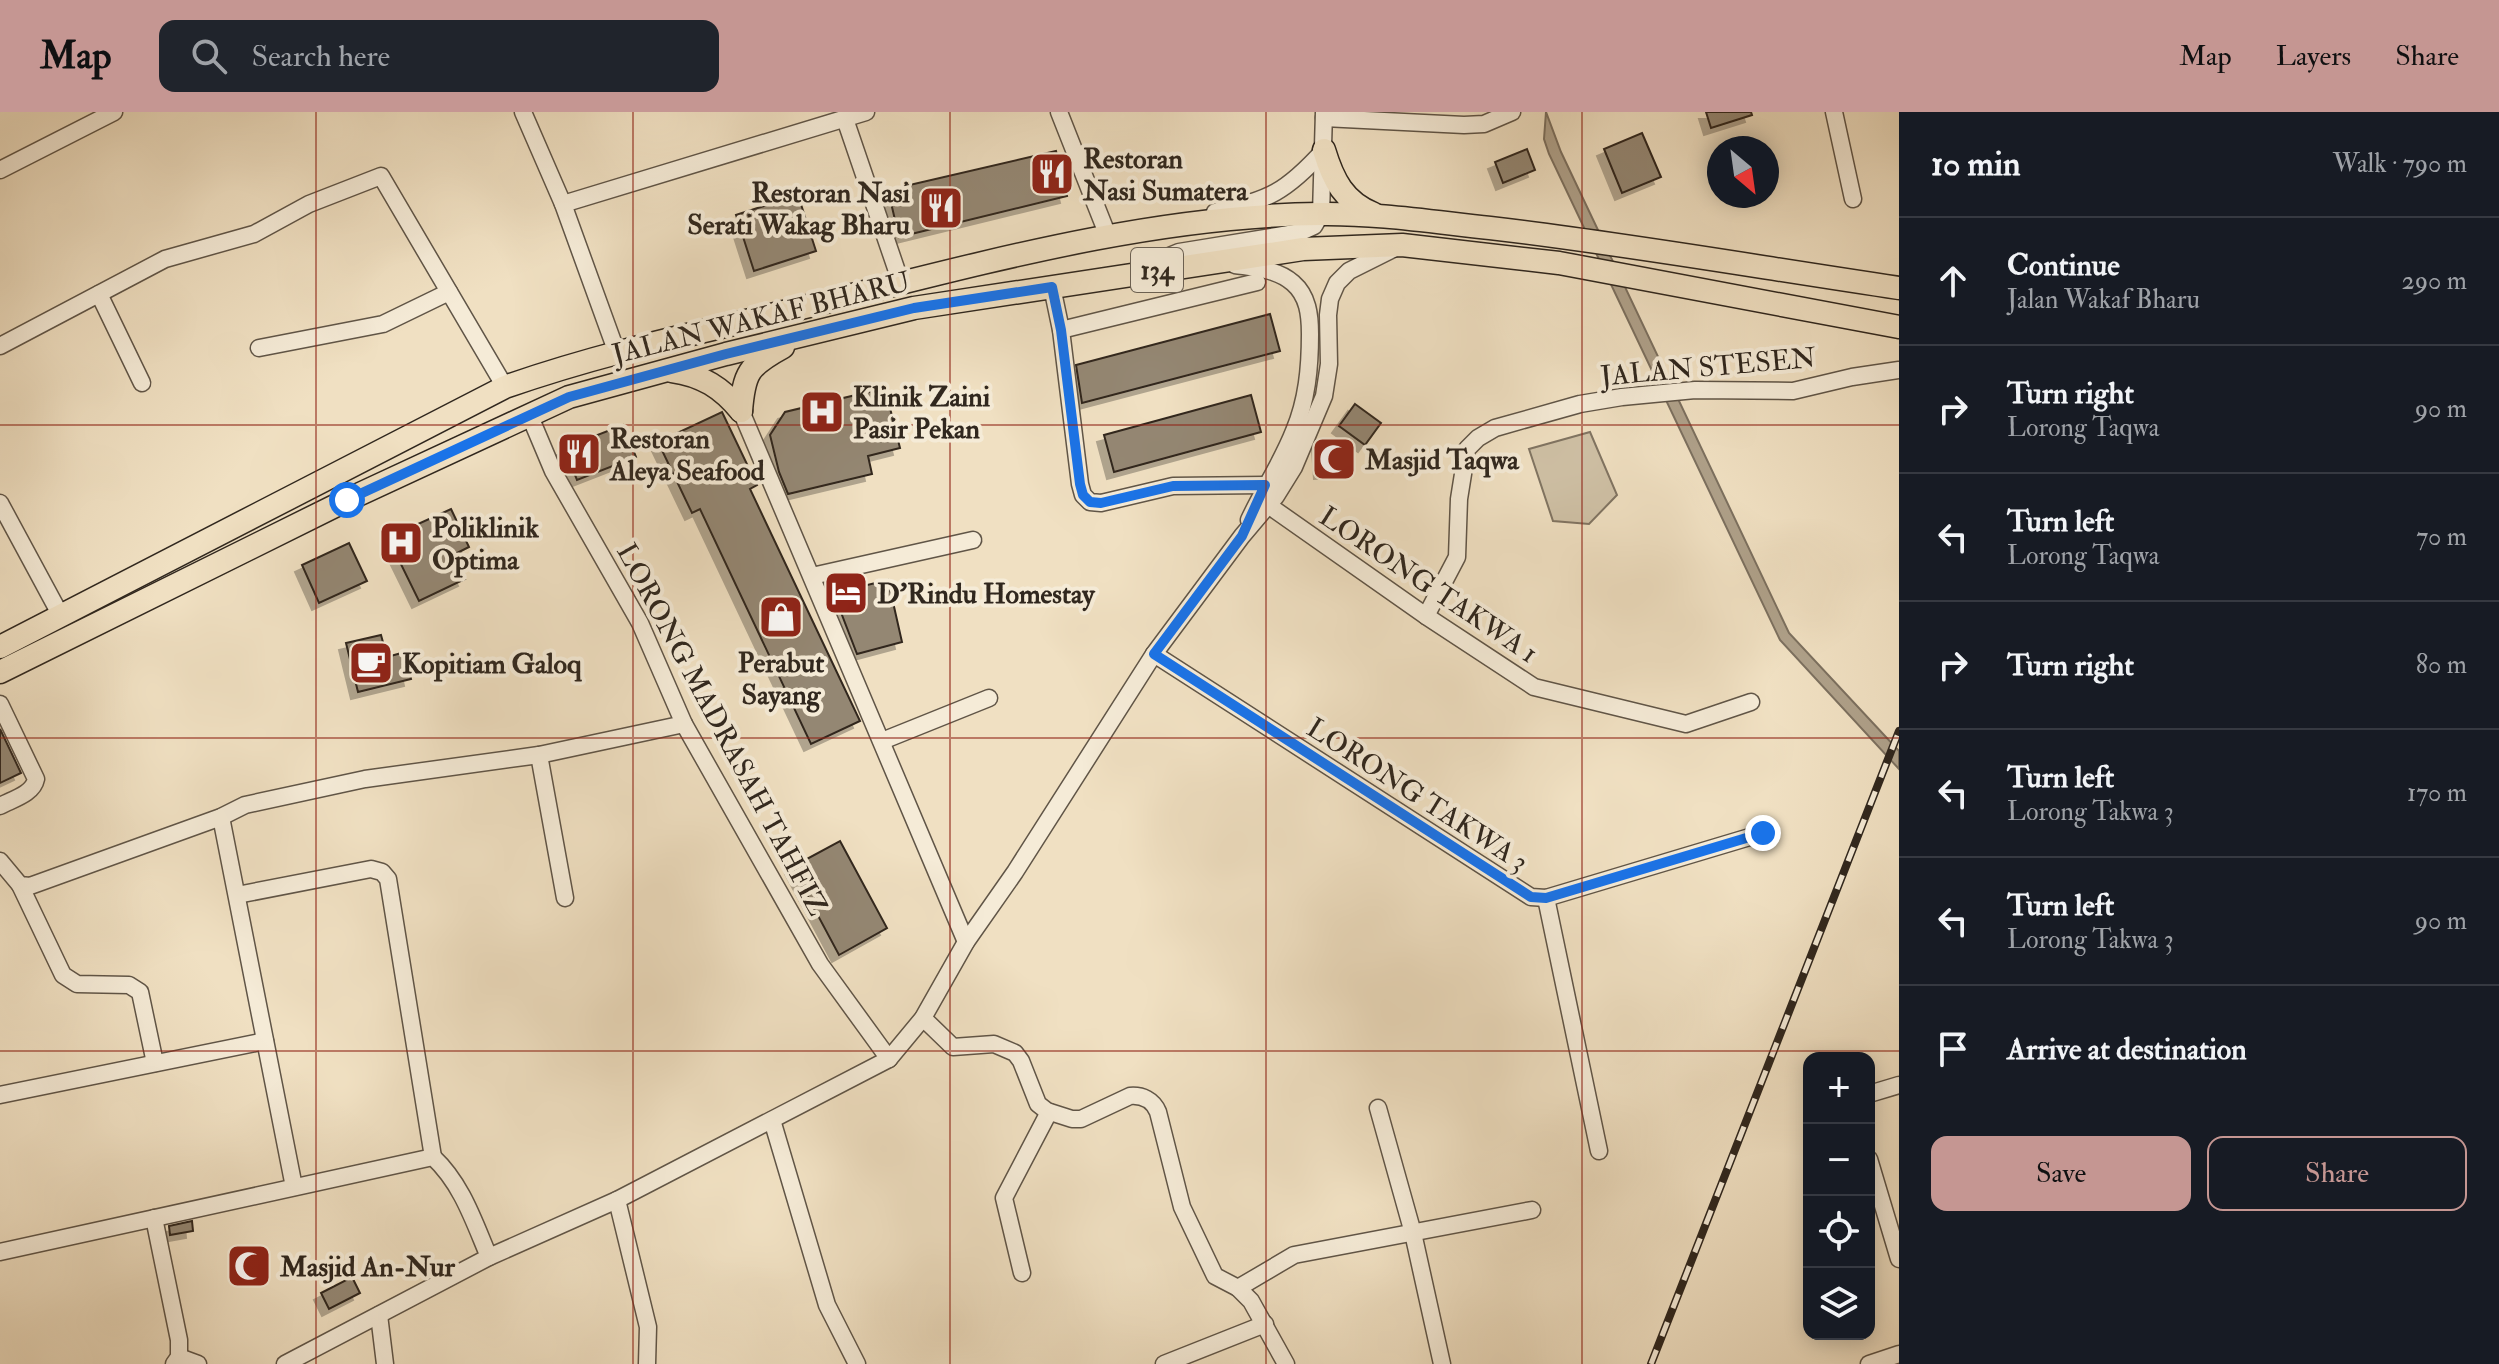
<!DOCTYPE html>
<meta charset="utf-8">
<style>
body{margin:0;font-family:"IM FELL Double Pica",serif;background:#20242c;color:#f1f3f6}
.controls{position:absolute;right:24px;bottom:24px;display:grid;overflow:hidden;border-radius:16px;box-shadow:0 4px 20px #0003}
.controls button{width:72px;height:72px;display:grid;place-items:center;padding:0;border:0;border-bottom:2px solid #363941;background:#171b24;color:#f1f3f6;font:40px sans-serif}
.compass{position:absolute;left:1707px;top:24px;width:72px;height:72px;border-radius:50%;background:#171b24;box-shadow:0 4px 20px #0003;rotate:151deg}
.stop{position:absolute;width:24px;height:24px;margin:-18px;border:6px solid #1a73e8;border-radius:50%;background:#fff}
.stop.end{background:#1a73e8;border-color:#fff;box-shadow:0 2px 8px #0008}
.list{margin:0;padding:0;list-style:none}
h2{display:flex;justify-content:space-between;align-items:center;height:104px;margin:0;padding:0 32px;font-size:34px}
h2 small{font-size:26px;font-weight:400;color:#9ea1a6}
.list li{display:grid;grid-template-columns:52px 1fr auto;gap:24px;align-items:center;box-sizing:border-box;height:128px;padding:0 32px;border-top:2px solid #363941}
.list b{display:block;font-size:30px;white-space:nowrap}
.list p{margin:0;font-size:26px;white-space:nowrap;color:#9ea1a6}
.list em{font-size:26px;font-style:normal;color:#9ea1a6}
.actions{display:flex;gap:16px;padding:24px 32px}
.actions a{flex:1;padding:18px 0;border:2px solid #c59692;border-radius:16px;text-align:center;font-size:28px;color:#c59692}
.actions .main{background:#c59692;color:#111}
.icon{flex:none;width:44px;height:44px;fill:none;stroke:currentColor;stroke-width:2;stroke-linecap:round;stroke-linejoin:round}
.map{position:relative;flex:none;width:1899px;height:1252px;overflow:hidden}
header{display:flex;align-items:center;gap:48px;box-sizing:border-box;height:112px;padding:0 40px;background:#c59692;color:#111}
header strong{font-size:38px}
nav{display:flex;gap:44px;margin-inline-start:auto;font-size:28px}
.search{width:560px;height:72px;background:#20242c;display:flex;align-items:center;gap:20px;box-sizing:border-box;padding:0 28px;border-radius:16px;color:#9ea1a6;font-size:30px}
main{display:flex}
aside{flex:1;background:#171b24}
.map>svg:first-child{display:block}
.green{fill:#cfc1a6;stroke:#807462;stroke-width:2}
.water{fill:#afa18a;stroke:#7c705f;stroke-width:2}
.building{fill:#948773;stroke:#30271e;stroke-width:2;filter:url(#shadow)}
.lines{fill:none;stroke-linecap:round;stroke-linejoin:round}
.minor-casing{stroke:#605547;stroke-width:19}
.major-casing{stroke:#30271e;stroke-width:25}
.minor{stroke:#f5ebd7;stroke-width:16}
.major{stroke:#f0e0c2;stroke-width:22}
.rail-casing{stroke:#30271e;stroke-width:8}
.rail{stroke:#f5ebd7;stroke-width:5;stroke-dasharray:15;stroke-linecap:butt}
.route{stroke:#1a73e8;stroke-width:10}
.grid{fill:none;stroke:#8f2418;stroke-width:2;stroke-opacity:0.55}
.labels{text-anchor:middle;stroke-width:8;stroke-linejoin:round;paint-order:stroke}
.shield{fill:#f5ebd7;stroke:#6b6256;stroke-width:2}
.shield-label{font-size:26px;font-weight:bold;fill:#30271e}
.poi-label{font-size:28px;font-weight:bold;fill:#30271e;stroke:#f5ebd7;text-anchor:start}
.street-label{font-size:28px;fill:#30271e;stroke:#f5ebd7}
</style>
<header>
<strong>Map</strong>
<div class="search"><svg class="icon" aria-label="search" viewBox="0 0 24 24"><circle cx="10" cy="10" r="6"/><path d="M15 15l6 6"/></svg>Search here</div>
<nav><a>Map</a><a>Layers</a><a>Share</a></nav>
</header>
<main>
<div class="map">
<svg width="1899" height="1252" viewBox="0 0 1899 1252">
<defs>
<filter id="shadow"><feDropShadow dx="-7" dy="7" stdDeviation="0" flood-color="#0004"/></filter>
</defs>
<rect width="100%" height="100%" fill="#f0e0c2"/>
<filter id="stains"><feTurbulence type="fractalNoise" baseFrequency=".0025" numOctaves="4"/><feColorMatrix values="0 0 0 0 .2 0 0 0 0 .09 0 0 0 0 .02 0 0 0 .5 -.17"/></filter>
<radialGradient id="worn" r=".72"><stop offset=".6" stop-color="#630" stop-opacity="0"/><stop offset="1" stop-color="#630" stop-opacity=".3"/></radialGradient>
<path class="green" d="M 1590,320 L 1617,383 L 1589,412 L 1553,409 L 1529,337 Z"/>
<path class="water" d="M 1546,0 L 1561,40 L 1789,521 L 1899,639 L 1899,657 L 1780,528 L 1549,42 L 1544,27 Z"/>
<g class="building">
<path d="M 1706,0 L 1751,0 L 1752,3 L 1711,16 Z"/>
<path d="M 1642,21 L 1661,65 L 1622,81 L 1604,37 Z"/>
<path d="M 1527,37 L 1535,58 L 1503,71 L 1495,50 Z"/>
<path d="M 1056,39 L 1067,84 L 899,125 L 888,78 Z"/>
<path d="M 798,83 L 816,139 L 754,159 L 736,103 Z"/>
<path d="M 1270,202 L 1280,239 L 1082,291 L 1076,253 Z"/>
<path d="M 885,276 L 900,336 L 868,344 L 872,362 L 788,382 L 779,360 L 770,323 L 785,300 Z"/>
<path d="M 1251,283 L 1261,320 L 1114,360 L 1104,323 Z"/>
<path d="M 1355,292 L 1381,311 L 1365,333 L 1339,314 Z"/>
<path d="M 722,300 L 757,373 L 750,377 L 860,609 L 811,632 L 700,397 L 692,401 L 658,330 Z"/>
<path d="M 623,313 L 636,345 L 577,368 L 564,336 Z"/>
<path d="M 1345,329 L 1349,358 L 1321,360 L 1319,330 Z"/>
<path d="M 451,397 L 469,435 L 453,443 L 465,467 L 419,489 L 394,438 L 396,422 Z"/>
<path d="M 349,431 L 367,469 L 319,491 L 302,453 Z"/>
<path d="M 888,468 L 902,530 L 857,542 L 837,490 L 842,479 Z"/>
<path d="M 381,523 L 387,545 L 405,540 L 411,567 L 358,580 L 346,531 Z"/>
<path d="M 0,617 L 21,661 L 0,671 Z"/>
<path d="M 840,729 L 887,816 L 839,843 L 792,755 Z"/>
<path d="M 192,1109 L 193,1119 L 170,1123 L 169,1114 Z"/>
<path d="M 352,1165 L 360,1181 L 329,1197 L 321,1181 Z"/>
</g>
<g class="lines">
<g class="minor-casing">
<g id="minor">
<path d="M 523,0 L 563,92 L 617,241"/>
<path d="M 1059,0 L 1108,124"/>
<path d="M 1834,0 L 1853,87"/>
<path d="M 1324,6 L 1464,13 L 1484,12 L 1512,0"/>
<path d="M 845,7 L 901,171"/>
<path d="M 0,58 L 114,0"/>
<path d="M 563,92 L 866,0"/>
<path d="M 1215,100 C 1269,88 1286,80 1324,38"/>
<path d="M 1235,153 C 1255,156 1277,157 1293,171 C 1308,184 1310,203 1310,222 C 1310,256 1307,288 1294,319 C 1282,350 1263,378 1249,408"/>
<path d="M 1138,157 L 1179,140 L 1301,120 L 1314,114 L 1321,102 L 1324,0"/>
<path d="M 1052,175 L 1061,218 L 1080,372 L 1083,383 L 1090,390 L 1101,391 L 1173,374 L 1265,373"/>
<path d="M 99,182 L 142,271"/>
<path d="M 1061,218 L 1257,170"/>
<path d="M 0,234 L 165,147 L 254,122 L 309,92 L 381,64 L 505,275"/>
<path d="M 259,236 L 383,212 L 449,180"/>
<path d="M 741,299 L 966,830"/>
<path d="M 529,302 L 553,359 L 640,511 L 684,612 L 820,852 L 889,947"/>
<path d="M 0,391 L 61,504"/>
<path d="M 1268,393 L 1426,504 L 1534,575 L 1686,612 L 1751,590"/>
<path d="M 812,464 L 973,428"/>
<path d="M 1426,504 L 1457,445 L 1459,387 L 1467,337 L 1478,326 L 1495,316 L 1580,292 L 1622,285 L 1695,278 L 1793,279 L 1852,265 L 1899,258"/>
<path d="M 1154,542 L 1531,785 L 1546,786 L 1763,721"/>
<path d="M 0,592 L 36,667 C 33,682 13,687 0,694"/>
<path d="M 882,629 L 989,586"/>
<path d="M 539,643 L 565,786"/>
<path d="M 221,705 L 294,1075"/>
<path d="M 0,749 L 20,773 L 30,774 L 221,705 L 245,693 L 365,667 L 539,643 L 684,612"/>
<path d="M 20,773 L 63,863 L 77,872 L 129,873 L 140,880 L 155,951"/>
<path d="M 237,783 L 371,757 L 382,760 L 388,767 L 433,1045"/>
<path d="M 1546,786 L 1599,1039"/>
<path d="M 923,906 L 953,935 L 994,932 L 1015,941 L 1021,949 L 1038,992 L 1047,999 L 1072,1007 L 1081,1007 L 1130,984 C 1142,983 1153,988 1158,1000 L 1182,1095 L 1215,1164 L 1238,1176 L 1294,1143 L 1532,1098"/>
<path d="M 1869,982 L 1899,973"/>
<path d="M 0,983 L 265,929"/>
<path d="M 1378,996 L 1413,1121 L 1442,1252"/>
<path d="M 772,1008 L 827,1193 L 857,1252"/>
<path d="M 1869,1047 L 1899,1147"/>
<path d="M 617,1088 L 648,1215 L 647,1252"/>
<path d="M 154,1106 L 179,1228 L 179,1245 L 174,1252"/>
<path d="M 0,1140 L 433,1045 C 462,1072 474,1110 489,1145"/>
<path d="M 1022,1161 L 1004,1086 L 1049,1000"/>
<path d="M 1238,1176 L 1251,1189 L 1286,1252"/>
<path d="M 379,1203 L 385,1252"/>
<path d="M 179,1245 L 198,1252"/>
<path d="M 285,1252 L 489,1145 L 617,1088 L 889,947 L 923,906 L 966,830 L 1015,760 L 1154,542 L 1242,424 L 1276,384 L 1294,355 L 1324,284 L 1329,252 L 1328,203 L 1330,187 L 1337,171 L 1349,159 L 1393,137"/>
<path d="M 1164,1252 L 1265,1212"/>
<path d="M 1869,1252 L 1899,1242"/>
</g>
</g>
<g class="major-casing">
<g id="major">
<path d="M 1324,38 C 1333,68 1344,90 1374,102"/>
<path d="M 672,259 C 702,263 722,276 741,299"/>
<path d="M 741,299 C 744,261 748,254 783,235"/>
<path d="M 0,535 L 505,275 C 610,238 721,216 829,189 C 990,149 1153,104 1319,102 C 1376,101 1433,110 1490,116 C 1627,132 1763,156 1899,176"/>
<path d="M 0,560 L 347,388 L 569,285 L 726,242 L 914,196 L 1303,137 L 1402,133 L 1559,151 L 1899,215"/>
</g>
</g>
<use href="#minor" class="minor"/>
<use href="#major" class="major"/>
<g class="rail-casing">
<path id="rail" d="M 1651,1252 L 1899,619"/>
</g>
<use href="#rail" class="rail"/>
</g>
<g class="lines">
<path class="route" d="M 347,388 L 569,285 L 726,242 L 914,196 L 1052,175 L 1061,218 L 1080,372 L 1083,383 L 1090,390 L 1101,391 L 1173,374 L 1265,373 L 1242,424 L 1154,542 L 1531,785 L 1546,786 L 1763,721"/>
</g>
<path class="grid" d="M 316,0 L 316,1252M 633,0 L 633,1252M 950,0 L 950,1252M 1266,0 L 1266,1252M 1582,0 L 1582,1252M 0,313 L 1899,313M 0,626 L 1899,626M 0,939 L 1899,939"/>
<defs>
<g id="restaurant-square" transform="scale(2.3)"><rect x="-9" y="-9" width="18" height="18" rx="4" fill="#8f2418" stroke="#f5ebd7"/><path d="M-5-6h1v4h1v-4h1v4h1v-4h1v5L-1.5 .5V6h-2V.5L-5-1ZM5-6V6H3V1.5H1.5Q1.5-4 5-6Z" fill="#fff"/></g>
<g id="hospital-square" transform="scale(2.3)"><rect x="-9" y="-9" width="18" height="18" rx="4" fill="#8f2418" stroke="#f5ebd7"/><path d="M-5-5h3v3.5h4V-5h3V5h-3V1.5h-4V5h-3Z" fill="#fff"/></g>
<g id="mosque-square" transform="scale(2.3)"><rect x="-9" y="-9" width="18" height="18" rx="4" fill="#8f2418" stroke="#f5ebd7"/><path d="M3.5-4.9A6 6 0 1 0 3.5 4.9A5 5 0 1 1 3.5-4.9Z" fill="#fff"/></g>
<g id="hotel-square" transform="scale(2.3)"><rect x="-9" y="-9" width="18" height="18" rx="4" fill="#8f2418" stroke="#f5ebd7"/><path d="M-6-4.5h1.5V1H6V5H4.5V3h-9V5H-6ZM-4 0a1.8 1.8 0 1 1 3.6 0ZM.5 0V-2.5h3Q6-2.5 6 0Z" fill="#fff"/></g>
<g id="shop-square" transform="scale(2.3)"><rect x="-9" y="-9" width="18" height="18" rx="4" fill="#8f2418" stroke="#f5ebd7"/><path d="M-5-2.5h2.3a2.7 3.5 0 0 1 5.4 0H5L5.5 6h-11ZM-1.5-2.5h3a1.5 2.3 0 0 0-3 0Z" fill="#fff"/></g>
<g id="cafe-square" transform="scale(2.3)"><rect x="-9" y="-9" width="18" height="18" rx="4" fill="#8f2418" stroke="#f5ebd7"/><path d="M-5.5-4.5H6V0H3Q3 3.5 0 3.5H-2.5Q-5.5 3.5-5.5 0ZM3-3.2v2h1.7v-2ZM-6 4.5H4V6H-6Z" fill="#fff"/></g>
</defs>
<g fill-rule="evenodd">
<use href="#restaurant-square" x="1052" y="62"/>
<use href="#restaurant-square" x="941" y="96"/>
<use href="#hospital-square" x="822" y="300"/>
<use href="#restaurant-square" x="579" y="342"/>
<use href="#mosque-square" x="1334" y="347"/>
<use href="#hospital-square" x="401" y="431"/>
<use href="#hotel-square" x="846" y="481"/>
<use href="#shop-square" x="781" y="505"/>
<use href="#cafe-square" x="371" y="551"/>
<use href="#mosque-square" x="249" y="1154"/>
</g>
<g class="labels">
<rect class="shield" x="1131" y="136" width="52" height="44" rx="6"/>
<g class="shield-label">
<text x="1157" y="167">134</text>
</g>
<g class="poi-label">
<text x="1083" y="56">Restoran<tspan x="1083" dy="32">Nasi Sumatera</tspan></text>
<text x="910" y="90" text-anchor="end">Restoran Nasi<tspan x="910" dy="32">Serati Wakag Bharu</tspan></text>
<text x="853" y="294">Klinik Zaini<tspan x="853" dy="32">Pasir Pekan</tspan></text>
<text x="610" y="336">Restoran<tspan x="610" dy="32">Aleya Seafood</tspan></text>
<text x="1365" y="357">Masjid Taqwa</text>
<text x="432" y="425">Poliklinik<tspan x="432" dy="32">Optima</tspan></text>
<text x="877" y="491">D’Rindu Homestay</text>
<text x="781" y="560" text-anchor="middle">Perabut<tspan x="781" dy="32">Sayang</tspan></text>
<text x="402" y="561">Kopitiam Galoq</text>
<text x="280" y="1164">Masjid An-Nur</text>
</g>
<g class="street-label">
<text transform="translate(761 205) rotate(-14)" y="10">JALAN WAKAF BHARU</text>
<text transform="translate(1708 254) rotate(-5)" y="10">JALAN STESEN</text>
<text transform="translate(1429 472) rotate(34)" y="10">LORONG TAKWA 1</text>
<text transform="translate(723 617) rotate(62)" y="10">LORONG MADRASAH TAHFIZ</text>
<text transform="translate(1418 682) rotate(33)" y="10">LORONG TAKWA 3</text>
</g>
</g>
<rect width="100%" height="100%" filter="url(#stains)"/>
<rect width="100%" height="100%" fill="url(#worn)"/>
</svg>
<div class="controls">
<button>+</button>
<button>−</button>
<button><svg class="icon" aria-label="locate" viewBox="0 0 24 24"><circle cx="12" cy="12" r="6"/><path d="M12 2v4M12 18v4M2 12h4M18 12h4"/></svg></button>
<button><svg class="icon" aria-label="layers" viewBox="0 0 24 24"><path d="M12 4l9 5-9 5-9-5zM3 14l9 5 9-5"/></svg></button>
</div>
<svg class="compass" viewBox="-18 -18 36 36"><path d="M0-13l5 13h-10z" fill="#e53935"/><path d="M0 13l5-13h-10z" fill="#9ea1a6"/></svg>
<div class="stop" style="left:347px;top:388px"></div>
<div class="stop end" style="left:1763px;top:721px"></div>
</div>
<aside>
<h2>10 min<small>Walk · 790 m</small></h2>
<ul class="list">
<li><svg class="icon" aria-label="ahead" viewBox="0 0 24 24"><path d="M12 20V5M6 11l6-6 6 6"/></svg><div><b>Continue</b><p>Jalan Wakaf Bharu</p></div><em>290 m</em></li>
<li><svg class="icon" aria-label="right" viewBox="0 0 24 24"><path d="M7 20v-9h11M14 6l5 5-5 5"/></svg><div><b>Turn right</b><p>Lorong Taqwa</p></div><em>90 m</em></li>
<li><svg class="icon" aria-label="left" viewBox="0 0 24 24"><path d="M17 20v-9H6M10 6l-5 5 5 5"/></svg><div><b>Turn left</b><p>Lorong Taqwa</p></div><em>70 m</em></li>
<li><svg class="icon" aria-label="right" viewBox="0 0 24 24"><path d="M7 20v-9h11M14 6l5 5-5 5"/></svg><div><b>Turn right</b></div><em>80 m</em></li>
<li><svg class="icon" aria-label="left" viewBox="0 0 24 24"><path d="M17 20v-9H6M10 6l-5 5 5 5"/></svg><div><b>Turn left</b><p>Lorong Takwa 3</p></div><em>170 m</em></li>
<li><svg class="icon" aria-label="left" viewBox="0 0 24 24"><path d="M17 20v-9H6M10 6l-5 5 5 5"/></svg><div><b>Turn left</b><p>Lorong Takwa 3</p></div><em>90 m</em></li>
<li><svg class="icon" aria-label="arrive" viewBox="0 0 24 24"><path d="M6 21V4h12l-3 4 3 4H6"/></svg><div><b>Arrive at destination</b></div></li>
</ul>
<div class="actions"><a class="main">Save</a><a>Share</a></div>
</aside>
</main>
